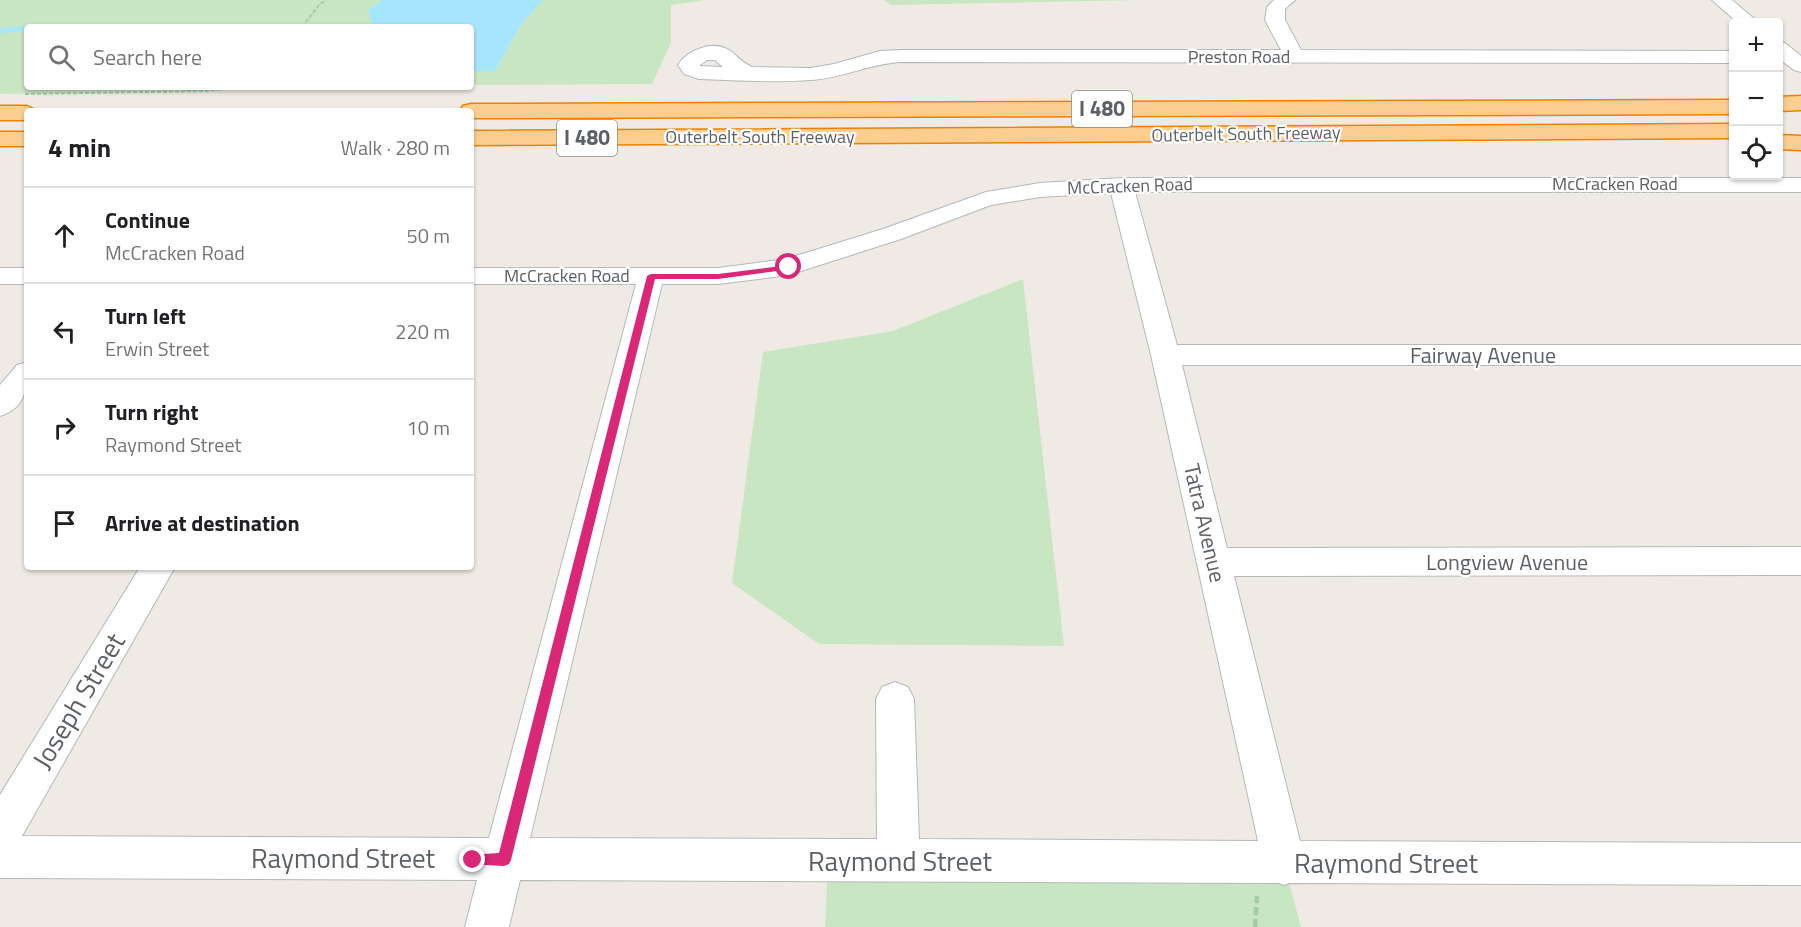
<!DOCTYPE html>
<meta charset="utf-8">
<style>
body{margin:0;font-family:"Titillium Web",sans-serif;background:#f2f2f2;color:#202124}
.controls{position:absolute;right:18px;top:18px;display:grid;overflow:hidden;border-radius:6px;box-shadow:0 2px 4px #0004}
.controls button{width:54px;height:54px;display:grid;place-items:center;padding:0;border:0;border-bottom:2px solid #e0e0e0;background:#fff;color:#202124;font:30px sans-serif}
.stop{position:absolute;width:18px;height:18px;margin:-14px;border:4px solid #db2777;border-radius:50%;background:#fff}
.stop.end{background:#db2777;border-color:#fff;box-shadow:0 2px 6px #0008}
.list{margin:0;padding:0;list-style:none}
h2{display:flex;justify-content:space-between;align-items:center;height:78px;margin:0;padding:0 24px;font-size:26px}
h2 small{font-size:20px;font-weight:400;color:#757577}
.list li{display:grid;grid-template-columns:39px 1fr auto;gap:18px;align-items:center;box-sizing:border-box;height:96px;padding:0 24px;border-top:2px solid #e0e0e0}
.list b{display:block;font-size:22px;white-space:nowrap}
.list p{margin:0;font-size:20px;white-space:nowrap;color:#757577}
.list em{font-size:20px;font-style:normal;color:#757577}
.icon{flex:none;width:33px;height:33px;fill:none;stroke:currentColor;stroke-width:2;stroke-linecap:round;stroke-linejoin:round}
.map{position:relative;flex:none;width:1801px;height:927px;overflow:hidden}
.search{position:absolute;background:#fff;box-shadow:0 2px 4px #0004;left:24px;top:24px;width:450px;height:66px;display:flex;align-items:center;gap:15px;box-sizing:border-box;padding:0 21px;border-radius:6px;color:#757577;font-size:22px}
.panel{position:absolute;background:#fff;box-shadow:0 2px 4px #0004;left:24px;top:108px;width:450px;height:462px;border-radius:6px}
.map>svg:first-child{display:block}
.green{fill:#c7e6c1}
.water{fill:#a5e5fe}
.lines{fill:none;stroke-linecap:round;stroke-linejoin:round}
.stream{stroke:#a5e5fe;stroke-width:4.5}
.minor-casing{stroke:#b5b8bb;stroke-width:2}
.highway-casing{stroke:#ef8003;stroke-width:3}
.path-far1{stroke:#9ecea4;stroke-width:2;stroke-dasharray:4 2;stroke-linecap:butt}
.path{stroke:#9ecea4;stroke-width:4.5;stroke-dasharray:8 4;stroke-linecap:butt}
.minor{fill:#fff;fill-rule:evenodd}
.highway{fill:#fbce8f;fill-rule:evenodd}
.route{fill:#db2777}
.labels{text-anchor:middle;stroke-width:4.5;stroke-linejoin:round;paint-order:stroke}
.far-street-label{font-size:18px;fill:#5c6165;stroke:#fff}
.shield{fill:#fff;stroke:#8d9093;stroke-width:1.5}
.shield-label{font-size:21px;font-weight:bold;fill:#5c6165}
.street-label{font-size:22px;fill:#5c6165;stroke:#fff}
.near-street-label{font-size:27px;fill:#5c6165;stroke:#fff}
</style>
<div class="map">
<svg width="1801" height="927" viewBox="0 0 1801 927">
<rect width="100%" height="100%" fill="#efebe4"/>
<g class="green">
<path d="M 0,0 L 382,0 L 368,10 L 373,27 L 27,27 L 27,87 L 371,87 L 0,94 Z"/>
<path d="M 543,0 L 706,0 L 671,5 L 671,43 L 652,84 L 471,85 L 471,71 L 495,71 L 520,26 Z"/>
<path d="M 884,0 L 1140,0 L 891,5 Z"/>
<path d="M 1023,279 L 1064,646 L 819,644 L 732,583 L 763,352 L 893,331 Z"/>
<path d="M 828,861 L 1284,864 L 1301,927 L 825,927 Z"/>
</g>
<path class="water" d="M 382,0 L 543,0 L 520,26 L 495,71 L 471,71 L 471,27 L 373,27 L 368,10 Z"/>
<g class="lines">
<path class="stream" d="M 0,31 L 27,28"/>
<g class="minor-casing">
<g id="minor">
<path d="M 1274,0 L 1295,0 L 1285,9 L 1285,20 L 1301,50 L 1734,51 L 1734,63 L 903,62 C 871,63 843,78 811,80 C 775,83 736,80 699,79 L 684,74 L 678,65 C 687,50 712,40 729,50 C 738,56 742,63 752,67 L 811,68 L 834,64 L 880,51 L 903,50 L 1281,50 L 1265,20 L 1267,7 ZM 707,60 L 715,60 L 723,67 L 699,66 Z"/>
<path d="M 1712,0 L 1732,0 L 1758,22 L 1737,22 Z"/>
<path d="M 1778,41 L 1785,43 L 1801,56 L 1801,72 L 1794,70 L 1778,58 Z"/>
<path d="M 1121,178 L 1801,178 L 1801,192 L 1135,192 L 1177,345 L 1801,345 L 1801,365 L 1182,365 L 1227,548 L 1801,547 L 1801,575 L 1234,576 L 1300,841 L 1801,843 L 1801,885 L 1289,883 L 1284,885 L 1279,883 L 520,880 L 509,927 L 465,927 L 477,880 L 0,878 L 0,795 L 140,567 L 175,567 L 22,836 L 489,838 L 636,284 L 471,284 L 471,268 L 718,268 L 786,259 L 883,229 L 986,192 L 1040,183 ZM 1111,193 L 1151,355 L 1258,841 L 919,839 L 914,699 L 908,687 L 895,682 L 882,687 L 876,699 L 877,839 L 530,838 L 662,284 L 718,284 L 789,275 L 901,239 L 991,205 L 1040,197 Z"/>
<rect x="0" y="268" width="27" height="16"/>
<path d="M 27,362 C 27,386 27,408 0,416 L 0,385 L 17,365 Z"/>
</g>
</g>
<g class="highway-casing">
<g id="highway">
<path d="M 1801,96 L 1801,110 L 1778,111 L 1778,97 Z"/>
<path d="M 1734,100 L 1734,114 L 471,118 L 471,111 L 460,111 L 463,106 L 471,104 Z"/>
<path d="M 0,106 L 27,106 L 37,111 L 27,111 L 27,120 L 0,120 Z"/>
<path d="M 1734,124 L 1734,138 L 471,145 L 471,131 Z"/>
<rect x="0" y="132" width="27" height="14"/>
<path d="M 1778,135 L 1801,136 L 1801,150 L 1778,149 Z"/>
</g>
</g>
<g class="path-far1">
<path d="M 302,27 L 319,5 L 326,0"/>
<path d="M 25,94 L 207,91 L 238,87"/>
</g>
<path class="path" d="M 1255,927 L 1257,896"/>
<use href="#minor" class="minor"/>
<use href="#highway" class="highway"/>
</g>
<path class="route" d="M 789,265 L 793,267 L 792,269 L 718,279 L 655,279 L 511,860 L 509,864 L 504,866 L 468,864 L 467,860 L 468,855 L 499,853 L 647,276 L 651,274 L 718,274 Z"/>
<g class="labels">
<g class="far-street-label">
<text x="1239" y="63">Preston Road</text>
<text transform="translate(1246 134) rotate(-1)" y="6">Outerbelt South Freeway</text>
<text x="760" y="143">Outerbelt South Freeway</text>
<text x="1615" y="190">McCracken Road</text>
<text transform="translate(1130 186) rotate(-2)" y="6">McCracken Road</text>
<text x="567" y="282">McCracken Road</text>
</g>
<g class="shield">
<rect x="1072" y="91" width="60" height="36" rx="4.5"/>
<rect x="557" y="120" width="60" height="36" rx="4.5"/>
</g>
<g class="shield-label">
<text x="1102" y="116">I 480</text>
<text x="587" y="145">I 480</text>
</g>
<g class="street-label">
<text x="1483" y="363">Fairway Avenue</text>
<text transform="translate(1205 523) rotate(77)" y="8">Tatra Avenue</text>
<text x="1507" y="570">Longview Avenue</text>
</g>
<g class="near-street-label">
<text transform="translate(79 701) rotate(-59)" y="9">Joseph Street</text>
<text x="343" y="868">Raymond Street</text>
<text x="900" y="871">Raymond Street</text>
<text x="1386" y="873">Raymond Street</text>
</g>
</g>
</svg>
<div class="controls">
<button>+</button>
<button>−</button>
<button><svg class="icon" aria-label="locate" viewBox="0 0 24 24"><circle cx="12" cy="12" r="6"/><path d="M12 2v4M12 18v4M2 12h4M18 12h4"/></svg></button>
</div>
<div class="stop" style="left:789px;top:267px"></div>
<div class="stop end" style="left:473px;top:860px"></div>
<div class="search"><svg class="icon" aria-label="search" viewBox="0 0 24 24"><circle cx="10" cy="10" r="6"/><path d="M15 15l6 6"/></svg>Search here</div>
<section class="panel">
<h2>4 min<small>Walk · 280 m</small></h2>
<ul class="list">
<li><svg class="icon" aria-label="ahead" viewBox="0 0 24 24"><path d="M12 20V5M6 11l6-6 6 6"/></svg><div><b>Continue</b><p>McCracken Road</p></div><em>50 m</em></li>
<li><svg class="icon" aria-label="left" viewBox="0 0 24 24"><path d="M17 20v-9H6M10 6l-5 5 5 5"/></svg><div><b>Turn left</b><p>Erwin Street</p></div><em>220 m</em></li>
<li><svg class="icon" aria-label="right" viewBox="0 0 24 24"><path d="M7 20v-9h11M14 6l5 5-5 5"/></svg><div><b>Turn right</b><p>Raymond Street</p></div><em>10 m</em></li>
<li><svg class="icon" aria-label="arrive" viewBox="0 0 24 24"><path d="M6 21V4h12l-3 4 3 4H6"/></svg><div><b>Arrive at destination</b></div></li>
</ul>
</section>
</div>
